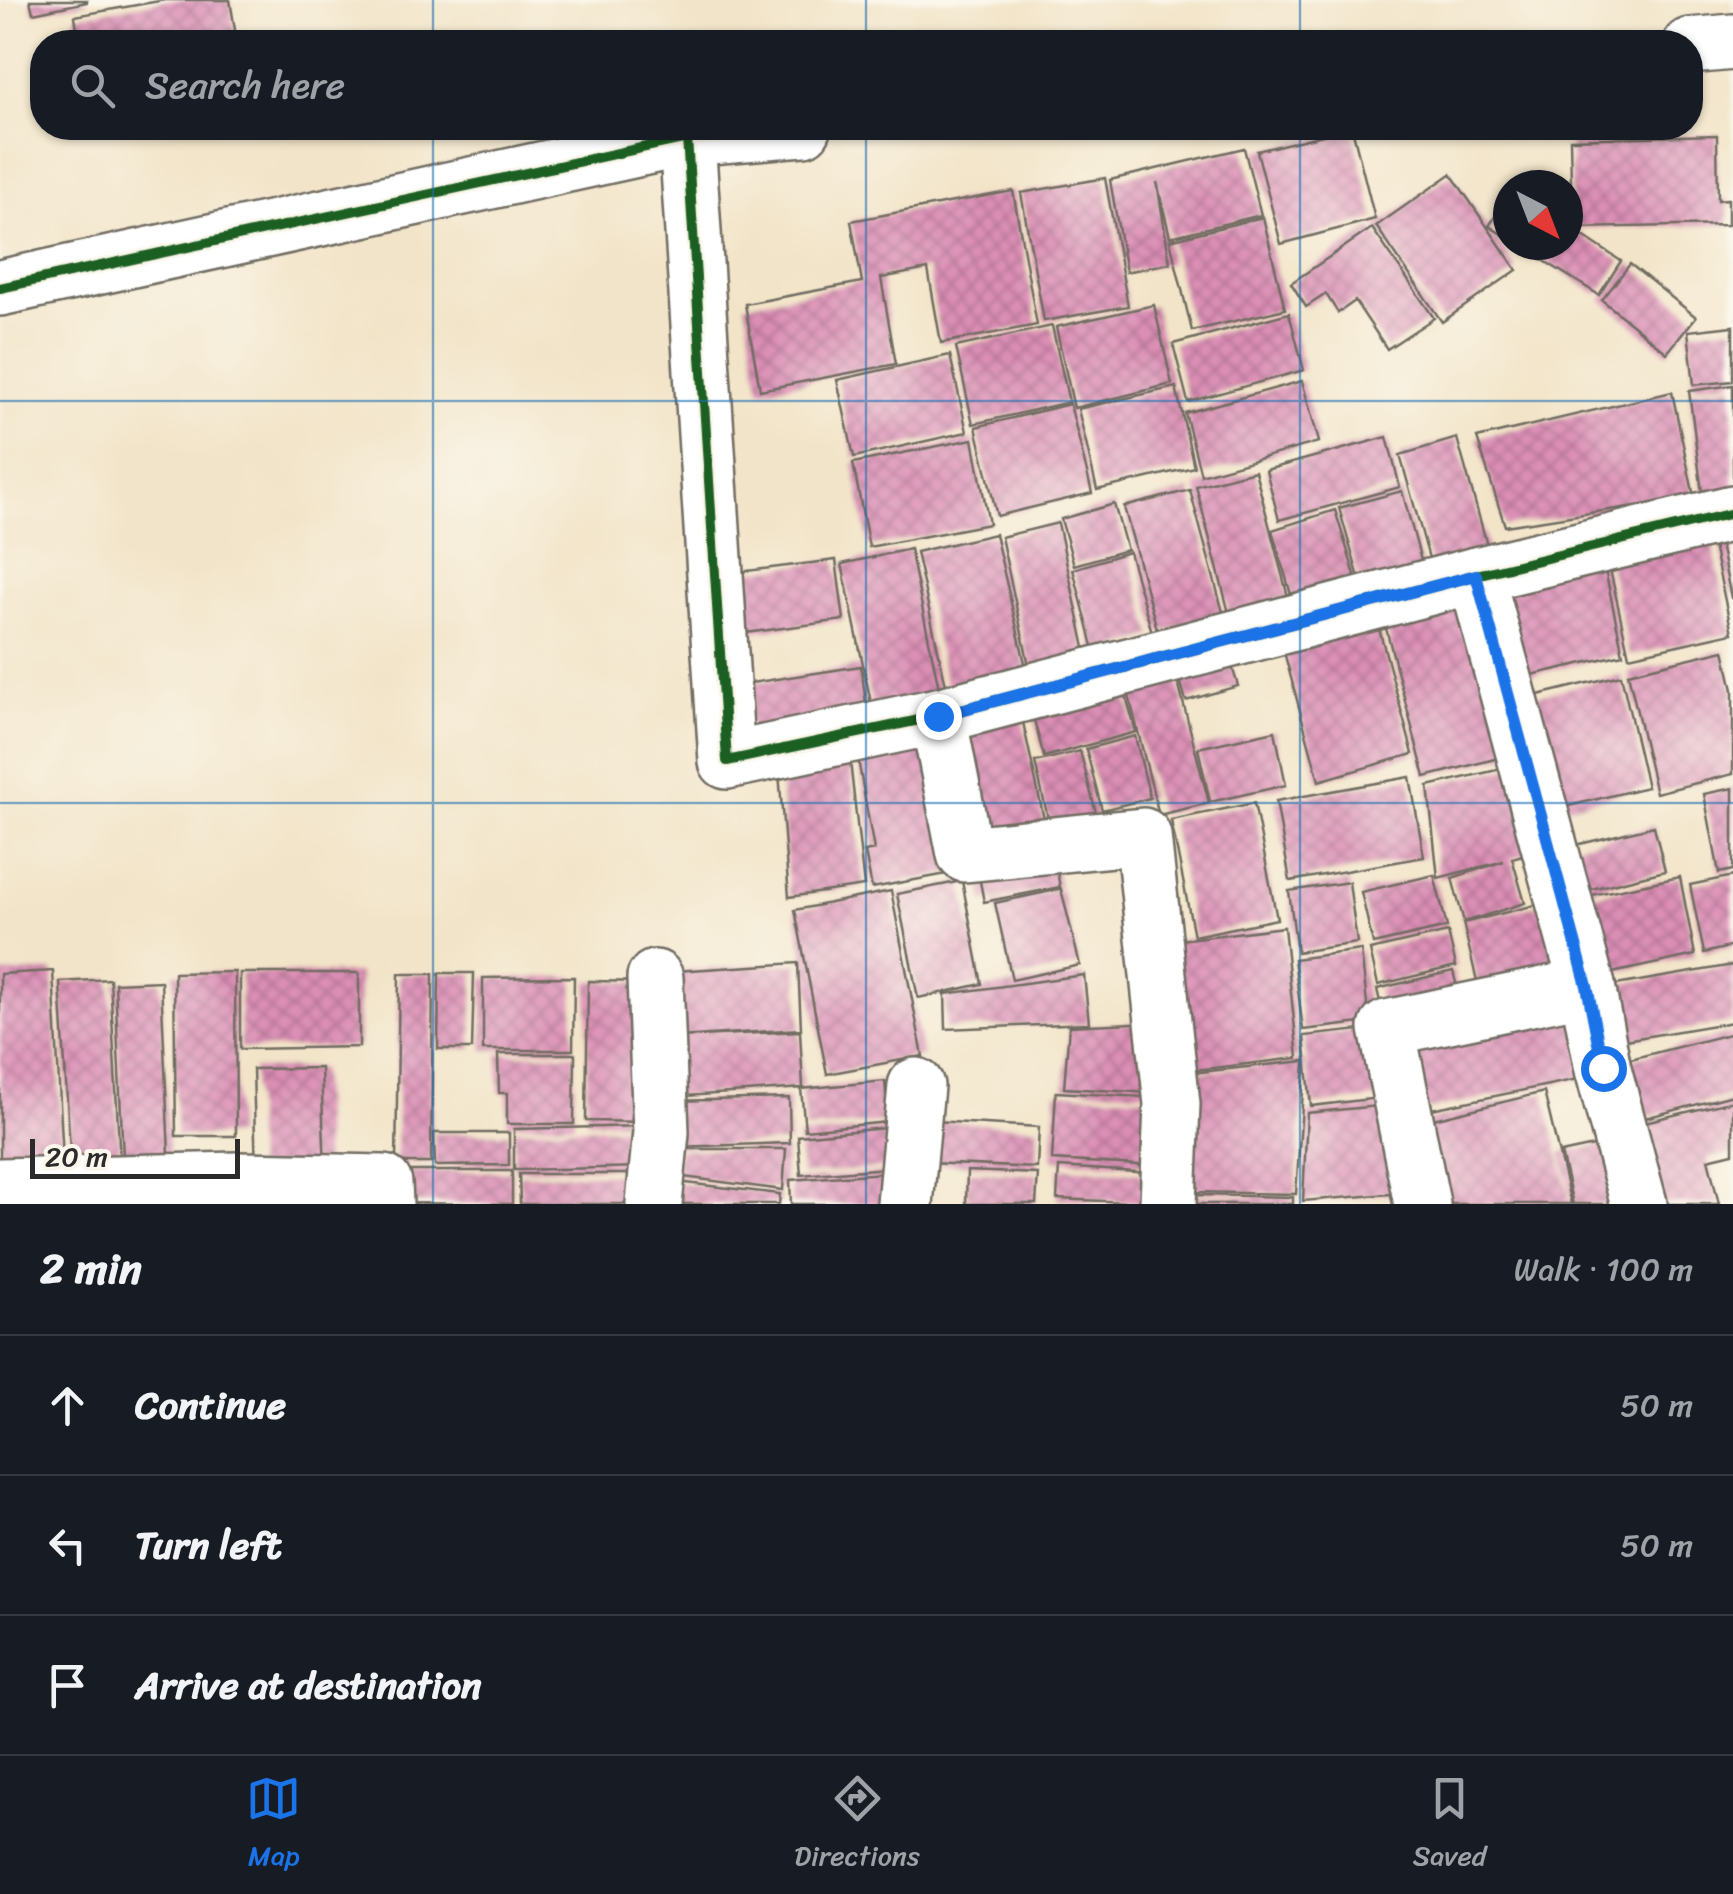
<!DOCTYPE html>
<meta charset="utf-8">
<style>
body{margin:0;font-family:Sriracha,sans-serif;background:#20242c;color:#f1f3f6}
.compass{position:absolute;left:1493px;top:170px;width:90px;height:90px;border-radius:50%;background:#171b24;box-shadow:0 2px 8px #0004;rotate:138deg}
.scale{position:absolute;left:30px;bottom:25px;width:210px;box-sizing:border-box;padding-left:10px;border:5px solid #2b2b2b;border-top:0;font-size:28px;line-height:35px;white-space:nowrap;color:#2b2b2b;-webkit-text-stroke:8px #fbf7ec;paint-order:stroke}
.stop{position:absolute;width:30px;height:30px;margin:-22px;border:8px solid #1a73e8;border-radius:50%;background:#fff}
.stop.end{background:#1a73e8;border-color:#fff;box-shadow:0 2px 10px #0008}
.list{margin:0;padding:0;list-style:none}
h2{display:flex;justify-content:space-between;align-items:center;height:130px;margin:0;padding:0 40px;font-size:42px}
h2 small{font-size:32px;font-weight:400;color:#9ea1a6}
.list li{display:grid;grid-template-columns:65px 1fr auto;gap:30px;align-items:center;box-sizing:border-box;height:140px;padding:0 40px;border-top:2px solid #363941}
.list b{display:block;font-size:38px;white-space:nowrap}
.list em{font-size:32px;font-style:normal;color:#9ea1a6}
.icon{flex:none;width:55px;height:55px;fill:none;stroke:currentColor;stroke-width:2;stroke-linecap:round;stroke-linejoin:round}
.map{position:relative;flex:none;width:1733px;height:1204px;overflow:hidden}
.search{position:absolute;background:#171b24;box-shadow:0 2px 8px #0004;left:30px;right:30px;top:30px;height:110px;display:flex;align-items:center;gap:25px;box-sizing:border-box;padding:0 35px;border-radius:40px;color:#9ea1a6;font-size:38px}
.sheet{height:550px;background:#171b24}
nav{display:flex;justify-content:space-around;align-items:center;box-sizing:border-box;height:140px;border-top:2px solid #363941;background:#171b24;font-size:28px;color:#9ea1a6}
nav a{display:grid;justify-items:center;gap:5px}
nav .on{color:#1a73e8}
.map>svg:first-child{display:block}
.building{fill:url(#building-cross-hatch)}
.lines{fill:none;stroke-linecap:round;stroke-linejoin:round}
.minor-casing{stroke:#716c62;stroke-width:60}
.minor{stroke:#fff;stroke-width:55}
.cycleway-casing{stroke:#fbf7ec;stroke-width:16}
.cycleway{stroke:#1b5e20;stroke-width:10}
.route{stroke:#1a73e8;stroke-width:12}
.grid{fill:none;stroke:#1f6fb2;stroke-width:2.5;stroke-opacity:0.55}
</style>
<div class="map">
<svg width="1733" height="1204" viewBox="0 0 1733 1204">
<defs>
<pattern id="building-cross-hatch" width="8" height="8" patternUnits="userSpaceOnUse" patternTransform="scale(2.5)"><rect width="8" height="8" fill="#dc8fb6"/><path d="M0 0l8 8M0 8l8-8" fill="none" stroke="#b37594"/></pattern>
</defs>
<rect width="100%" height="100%" fill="#fbf7ec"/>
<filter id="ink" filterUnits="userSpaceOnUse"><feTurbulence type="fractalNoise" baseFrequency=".01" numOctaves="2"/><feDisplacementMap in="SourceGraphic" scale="20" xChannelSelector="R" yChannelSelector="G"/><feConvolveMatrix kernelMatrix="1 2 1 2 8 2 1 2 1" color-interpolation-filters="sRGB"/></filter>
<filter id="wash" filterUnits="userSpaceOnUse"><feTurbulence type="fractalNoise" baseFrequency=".0048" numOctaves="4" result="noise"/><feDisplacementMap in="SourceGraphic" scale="40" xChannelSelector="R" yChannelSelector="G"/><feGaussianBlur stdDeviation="2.25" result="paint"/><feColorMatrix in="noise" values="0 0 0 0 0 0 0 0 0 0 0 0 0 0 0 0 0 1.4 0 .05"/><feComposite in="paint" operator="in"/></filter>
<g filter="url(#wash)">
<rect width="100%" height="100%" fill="#f2e4c8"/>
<g id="blocks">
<g class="building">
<path d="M 30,0 L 87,0 L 87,2 L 33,13 Z"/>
<path d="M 165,0 L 230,0 L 237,42 L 79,42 L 75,16 Z"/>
<path d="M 1352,128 L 1375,219 L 1281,244 L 1257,151 Z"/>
<path d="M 1717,135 L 1718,200 L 1728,199 L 1728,225 L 1572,228 L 1570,139 Z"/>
<path d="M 1244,148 L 1261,215 L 1170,237 L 1157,182 L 1170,263 L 1126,272 L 1110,180 Z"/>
<path d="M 1451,174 L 1517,270 L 1442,322 L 1376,226 Z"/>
<path d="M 1105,178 L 1128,306 L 1044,321 L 1021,193 Z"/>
<path d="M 1013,191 L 1037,325 L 941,343 L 928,269 L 881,278 L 896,364 L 760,390 L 745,304 L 862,282 L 851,221 Z"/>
<path d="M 1508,196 L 1508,238 L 1489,226 Z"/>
<path d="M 1263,217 L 1285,309 L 1192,331 L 1170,240 Z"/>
<path d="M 1568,226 L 1621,261 L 1599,295 L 1519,245 L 1568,245 Z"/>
<path d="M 1372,228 L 1434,318 L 1387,349 L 1355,301 L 1338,313 L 1326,294 L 1306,307 L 1291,283 Z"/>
<path d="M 1630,264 L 1696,317 L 1667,353 L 1602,300 Z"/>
<path d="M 1154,305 L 1172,384 L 1074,408 L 1056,327 Z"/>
<path d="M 1289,313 L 1304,370 L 1188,402 L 1173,344 Z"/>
<path d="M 1052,326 L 1069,402 L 973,424 L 956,347 Z"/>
<path d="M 1733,326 L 1733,381 L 1694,385 L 1688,331 Z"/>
<path d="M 950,355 L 967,432 L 854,457 L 837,380 Z"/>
<path d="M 1302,381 L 1319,442 L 1201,475 L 1185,413 Z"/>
<path d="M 1733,385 L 1733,504 L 1704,508 L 1689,391 Z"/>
<path d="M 1176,387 L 1194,467 L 1097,490 L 1078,409 Z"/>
<path d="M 1672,392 L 1694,497 L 1505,526 L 1477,438 Z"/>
<path d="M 1070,404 L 1092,493 L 997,516 L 976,427 Z"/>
<path d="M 1387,437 L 1400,487 L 1279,520 L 1266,470 Z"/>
<path d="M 1457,438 L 1489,552 L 1432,569 L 1400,455 Z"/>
<path d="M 973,439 L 989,524 L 869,547 L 853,463 Z"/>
<path d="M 1255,471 L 1288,597 L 1229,613 L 1196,486 Z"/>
<path d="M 1190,490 L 1224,616 L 1158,633 L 1124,507 Z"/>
<path d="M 1402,491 L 1425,575 L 1363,592 L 1339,508 Z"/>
<path d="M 1114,504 L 1127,550 L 1074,565 L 1061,519 Z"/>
<path d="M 1335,510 L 1359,588 L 1295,608 L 1272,530 Z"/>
<path d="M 1733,520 L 1733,598 L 1731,598 L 1716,524 Z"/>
<path d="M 1058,523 L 1087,657 L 1030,670 L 1001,537 Z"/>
<path d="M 1709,527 L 1732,633 L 1629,656 L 1606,551 Z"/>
<path d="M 995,534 L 1028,676 L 948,694 L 916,552 Z"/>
<path d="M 910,549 L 942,703 L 874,717 L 842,564 Z"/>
<path d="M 1601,551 L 1623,654 L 1514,679 L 1491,576 Z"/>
<path d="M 1129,552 L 1153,636 L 1095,654 L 1073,569 Z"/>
<path d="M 836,560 L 844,620 L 738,634 L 730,573 Z"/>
<path d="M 1476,588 L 1518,753 L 1425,777 L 1382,613 Z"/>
<path d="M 1374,610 L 1413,754 L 1319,781 L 1280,637 Z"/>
<path d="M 1225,644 L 1238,686 L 1186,701 L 1174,659 Z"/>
<path d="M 1724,650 L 1733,690 L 1733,774 L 1656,793 L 1628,673 Z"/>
<path d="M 1173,663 L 1209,803 L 1159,815 L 1124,676 Z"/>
<path d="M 861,666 L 868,719 L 751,737 L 744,684 Z"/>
<path d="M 1621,675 L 1647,787 L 1552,810 L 1526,698 Z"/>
<path d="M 1121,678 L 1136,732 L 1044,757 L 1029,701 Z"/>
<path d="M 1021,713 L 1045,824 L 989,836 L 965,726 Z"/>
<path d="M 1275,731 L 1286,785 L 1210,802 L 1198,748 Z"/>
<path d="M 926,734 L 952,873 L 872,888 L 865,852 L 874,850 L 856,748 Z"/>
<path d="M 1135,736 L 1150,798 L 1102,810 L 1086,749 Z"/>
<path d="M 1080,751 L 1100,828 L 1053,840 L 1035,762 Z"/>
<path d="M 849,752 L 864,886 L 789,897 L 778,760 Z"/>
<path d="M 1514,766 L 1533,852 L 1512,858 L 1525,903 L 1464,922 L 1452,878 L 1504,861 L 1438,878 L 1428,786 Z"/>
<path d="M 1410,777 L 1424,857 L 1290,881 L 1276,801 Z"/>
<path d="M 1733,788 L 1733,870 L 1719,873 L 1704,794 Z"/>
<path d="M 1254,803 L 1277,919 L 1194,936 L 1171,820 Z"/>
<path d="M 1654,826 L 1665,871 L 1575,893 L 1564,848 Z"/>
<path d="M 1053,851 L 1060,887 L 984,902 L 977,866 Z"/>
<path d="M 1434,875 L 1447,927 L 1373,944 L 1361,892 Z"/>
<path d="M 1733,876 L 1733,946 L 1704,953 L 1690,885 Z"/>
<path d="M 1680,877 L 1695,955 L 1603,975 L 1587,896 Z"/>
<path d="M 962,881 L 982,984 L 918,998 L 897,894 Z"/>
<path d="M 1349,882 L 1357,943 L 1297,952 L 1289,891 Z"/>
<path d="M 1061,889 L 1080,965 L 1012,980 L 995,903 Z"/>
<path d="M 891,891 L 923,1056 L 827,1074 L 795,910 Z"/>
<path d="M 1552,901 L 1572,984 L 1483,1006 L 1463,923 Z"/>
<path d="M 1284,927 L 1298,1058 L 1178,1072 L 1163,942 Z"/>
<path d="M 1448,932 L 1456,966 L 1378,985 L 1370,950 Z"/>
<path d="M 1361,950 L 1369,1022 L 1303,1030 L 1294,959 Z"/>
<path d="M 798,963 L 801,1029 L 678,1037 L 800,1031 L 803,1088 L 671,1097 L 660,972 Z"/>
<path d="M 1733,965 L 1733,1022 L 1619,1041 L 1610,986 Z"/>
<path d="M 53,971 L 63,1160 L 0,1163 L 0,974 Z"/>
<path d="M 1453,971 L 1462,1007 L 1385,1024 L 1377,989 Z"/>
<path d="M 235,972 L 236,1136 L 176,1136 L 174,973 Z"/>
<path d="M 240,973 L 359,973 L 359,1047 L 240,1049 Z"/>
<path d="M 439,973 L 474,973 L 472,1049 L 438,1049 Z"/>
<path d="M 399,974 L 433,974 L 431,1163 L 396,1163 Z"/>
<path d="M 1084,975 L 1089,1023 L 946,1029 L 945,994 Z"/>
<path d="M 574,977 L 573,1050 L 483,1050 L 483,978 Z"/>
<path d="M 110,979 L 120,1163 L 71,1167 L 60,982 Z"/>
<path d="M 161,981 L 169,1155 L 123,1158 L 115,983 Z"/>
<path d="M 588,981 L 655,982 L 652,1122 L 586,1121 Z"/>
<path d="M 1576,992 L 1593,1076 L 1407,1114 L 1391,1030 Z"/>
<path d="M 1154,1022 L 1153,1093 L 1064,1088 L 1069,1026 Z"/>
<path d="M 1379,1028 L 1388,1097 L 1311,1106 L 1304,1036 Z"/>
<path d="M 1733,1033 L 1733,1095 L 1626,1123 L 1611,1064 Z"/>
<path d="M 498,1054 L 575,1054 L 574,1124 L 507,1124 L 507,1093 L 499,1093 Z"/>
<path d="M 1305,1061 L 1296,1194 L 1191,1192 L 1191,1073 Z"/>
<path d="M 321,1068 L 325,1171 L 256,1173 L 253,1069 Z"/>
<path d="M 885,1081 L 888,1122 L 805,1130 L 801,1089 Z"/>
<path d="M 1056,1092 L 1159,1098 L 1155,1166 L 1052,1160 Z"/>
<path d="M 1544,1092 L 1571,1204 L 1432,1204 L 1413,1124 Z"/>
<path d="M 789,1098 L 790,1143 L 675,1147 L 675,1101 Z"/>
<path d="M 1733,1101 L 1733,1153 L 1708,1159 L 1719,1204 L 1646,1204 L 1628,1126 Z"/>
<path d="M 1388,1105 L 1402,1193 L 1303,1201 L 1307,1113 Z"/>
<path d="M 933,1121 L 1039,1127 L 1037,1168 L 930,1163 Z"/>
<path d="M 645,1126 L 645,1167 L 514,1170 L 514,1129 Z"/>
<path d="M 885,1128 L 887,1168 L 801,1175 L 798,1136 Z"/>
<path d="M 434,1133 L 509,1133 L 509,1165 L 435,1166 Z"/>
<path d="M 1617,1141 L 1631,1204 L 1573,1204 L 1561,1153 Z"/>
<path d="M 678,1149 L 786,1149 L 783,1190 L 676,1176 Z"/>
<path d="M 1059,1167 L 1152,1173 L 1150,1203 L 1057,1199 Z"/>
<path d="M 396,1171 L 512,1171 L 512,1204 L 395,1203 Z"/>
<path d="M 967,1171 L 1038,1174 L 1036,1204 L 966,1204 Z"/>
<path d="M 883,1173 L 884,1204 L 791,1204 L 790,1180 Z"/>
<path d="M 519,1174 L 640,1174 L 640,1204 L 520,1204 Z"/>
<path d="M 677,1182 L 780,1194 L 779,1204 L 674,1204 Z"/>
<path d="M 1196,1195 L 1293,1197 L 1293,1204 L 1196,1204 Z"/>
</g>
</g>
</g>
<g filter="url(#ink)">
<use href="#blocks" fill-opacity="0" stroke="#716c62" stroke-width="2.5"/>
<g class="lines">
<g class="minor-casing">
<g id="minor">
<path d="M 1690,46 L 1733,42"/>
<path d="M 687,138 L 727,761 L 938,716 L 1476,575 L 1733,513"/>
<path d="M 0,288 L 687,138 L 803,128"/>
<path d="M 1476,575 L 1587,986 L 1603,1069 L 1639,1204"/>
<path d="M 938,716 L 965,854 L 1143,836 L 1172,1104 L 1168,1204"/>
<path d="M 0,1186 L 238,1180 L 384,1183 L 385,1204"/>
<path d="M 654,1204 L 661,1132 L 655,978"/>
<path d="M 905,1204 L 916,1086"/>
<path d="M 1422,1204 L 1387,1028 L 1587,986"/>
</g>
</g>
<use href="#minor" class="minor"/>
<g class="cycleway-casing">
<g id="cycleway">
<path d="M 687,138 L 727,761 L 938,716 L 1476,575 L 1733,513"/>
<path d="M 0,288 L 687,138 L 803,128"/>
</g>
</g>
<use href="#cycleway" class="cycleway"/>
</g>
</g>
<g class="lines" filter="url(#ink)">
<path class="route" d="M 938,716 L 1476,575 L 1587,986 L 1603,1068"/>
</g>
<path class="grid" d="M 433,0 L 433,42M 866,0 L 866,42M 1300,0 L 1300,42M 433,128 L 433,1204M 866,128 L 866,1204M 1300,128 L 1300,1204M 0,401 L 1733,401M 0,803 L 1733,803"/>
</svg>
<svg class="compass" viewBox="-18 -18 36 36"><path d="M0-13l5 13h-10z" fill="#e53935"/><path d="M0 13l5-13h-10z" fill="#9ea1a6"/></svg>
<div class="scale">20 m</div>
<div class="stop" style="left:1603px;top:1068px"></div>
<div class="stop end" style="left:938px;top:716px"></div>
<div class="search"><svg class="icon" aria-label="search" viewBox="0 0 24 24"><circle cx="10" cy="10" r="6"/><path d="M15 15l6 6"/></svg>Search here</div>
</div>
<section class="sheet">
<h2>2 min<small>Walk · 100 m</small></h2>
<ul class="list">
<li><svg class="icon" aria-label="ahead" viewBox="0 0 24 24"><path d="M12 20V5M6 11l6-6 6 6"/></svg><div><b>Continue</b></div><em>50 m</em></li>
<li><svg class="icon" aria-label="left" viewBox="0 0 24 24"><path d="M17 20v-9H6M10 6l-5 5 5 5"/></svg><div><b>Turn left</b></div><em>50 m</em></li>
<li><svg class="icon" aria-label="arrive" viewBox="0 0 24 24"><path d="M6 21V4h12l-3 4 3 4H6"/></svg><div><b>Arrive at destination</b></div></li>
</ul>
</section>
<nav>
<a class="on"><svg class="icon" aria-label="map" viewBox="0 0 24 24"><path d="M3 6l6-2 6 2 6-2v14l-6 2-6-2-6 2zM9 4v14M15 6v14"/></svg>Map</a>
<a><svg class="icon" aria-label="directions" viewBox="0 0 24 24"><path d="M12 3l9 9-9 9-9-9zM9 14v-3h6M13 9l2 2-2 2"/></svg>Directions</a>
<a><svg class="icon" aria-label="saved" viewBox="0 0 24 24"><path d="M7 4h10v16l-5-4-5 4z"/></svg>Saved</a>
</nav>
